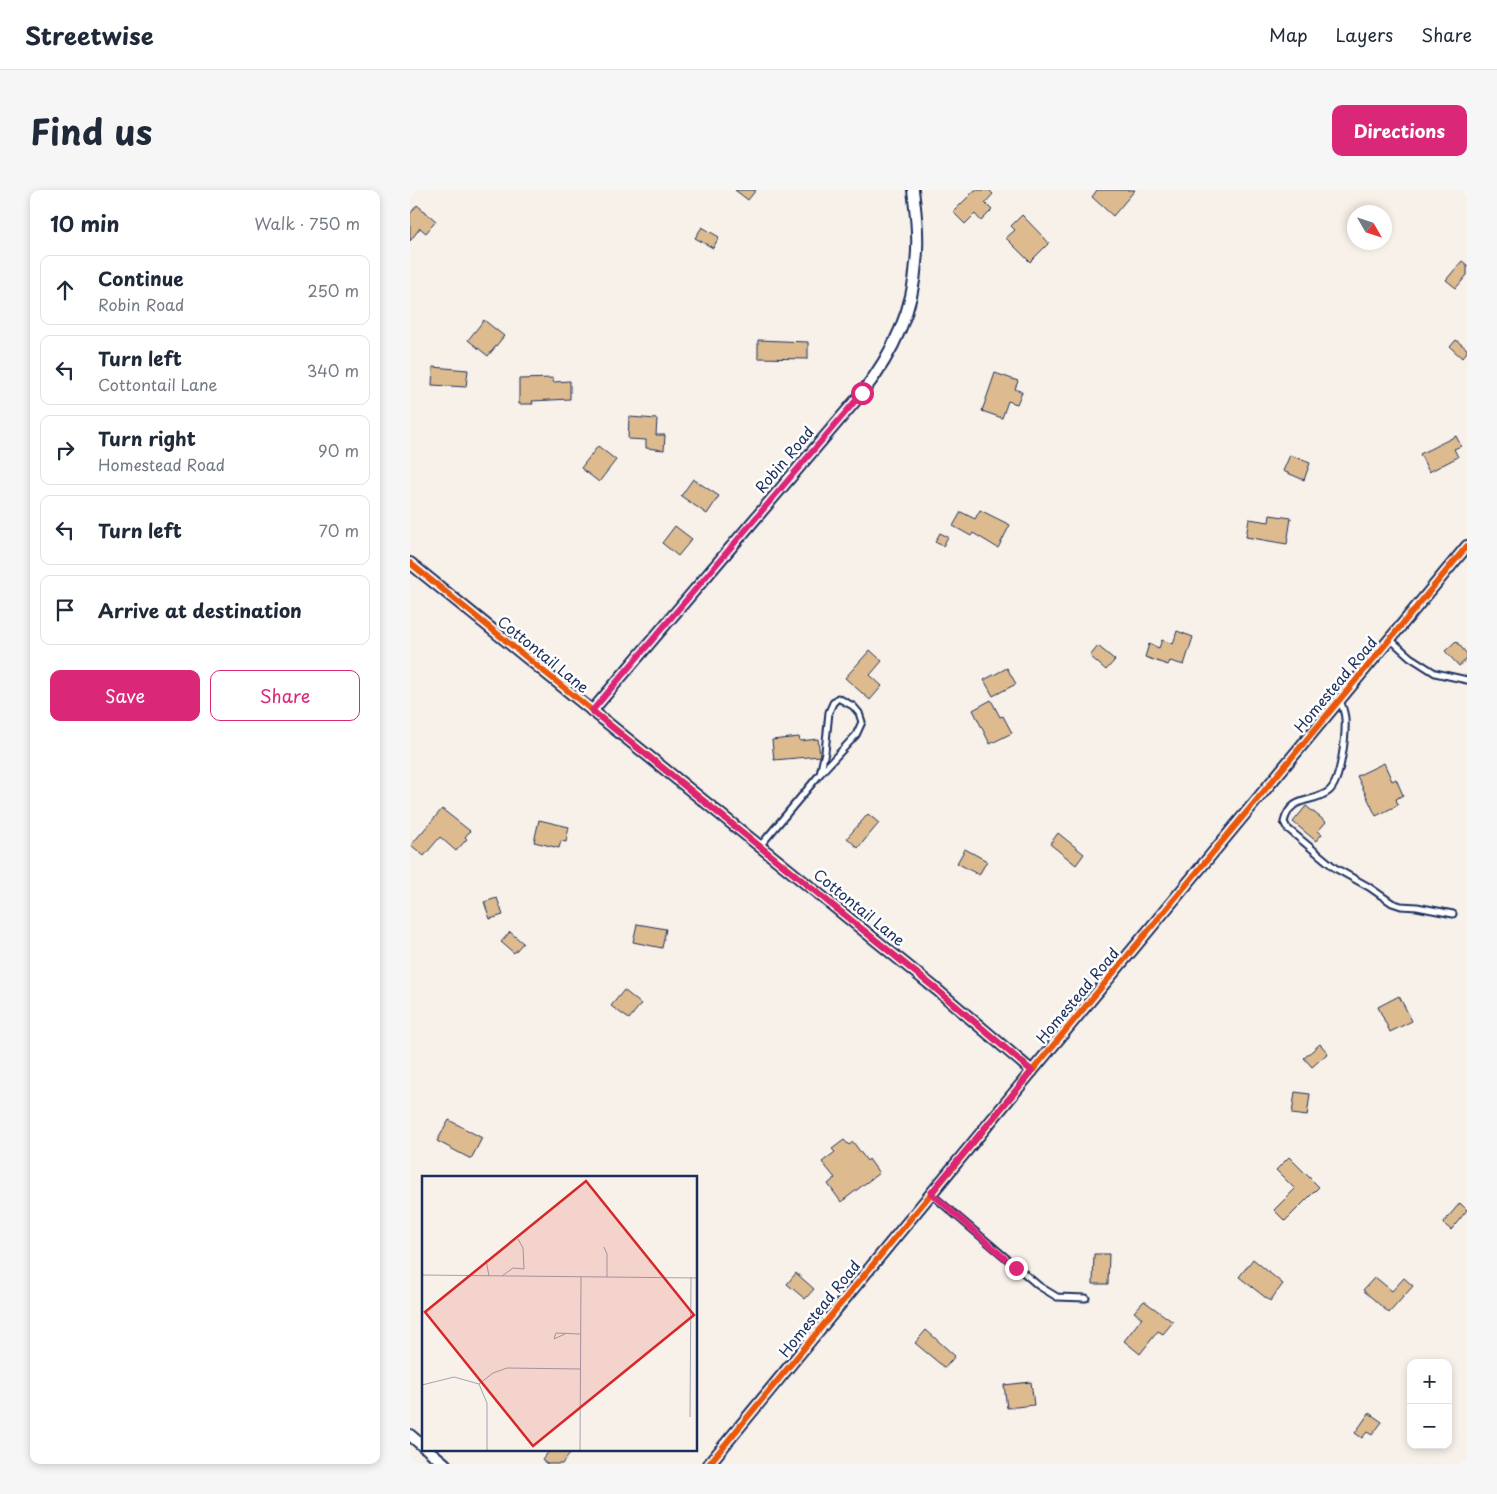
<!DOCTYPE html>
<meta charset="utf-8">
<style>
body{margin:0;font-family:"Playpen Sans",sans-serif;background:#f6f6f7;color:#1f2937}
.controls{position:absolute;right:15px;bottom:15px;display:grid;overflow:hidden;border-radius:10px;box-shadow:0 2px 8px #0003}
.controls button{width:45px;height:45px;display:grid;place-items:center;padding:0;border:0;border-bottom:1px solid #e0e1e3;background:#fff;color:#1f2937;font:25px sans-serif}
.compass{position:absolute;left:937px;top:15px;width:45px;height:45px;border-radius:50%;background:#fff;box-shadow:0 2px 8px #0003;rotate:129deg}
.stop{position:absolute;width:15px;height:15px;margin:-11px;border:4px solid #db2777;border-radius:50%;background:#fff}
.stop.end{background:#db2777;border-color:#fff;box-shadow:0 1px 5px #0008}
.list{margin:0;padding:0;list-style:none}
h2{display:flex;justify-content:space-between;align-items:center;height:65px;margin:0;padding:0 20px;font-size:21px}
h2 small{font-size:16px;font-weight:400;color:#747a83}
.list li{display:grid;grid-template-columns:32px 1fr auto;gap:15px;align-items:center;box-sizing:border-box;height:70px;margin:0 10px 10px;padding:0 10px;border:1px solid #e0e1e3;border-radius:10px}
.list b{display:block;font-size:19px;white-space:nowrap}
.list p{margin:0;font-size:16px;white-space:nowrap;color:#747a83}
.list em{font-size:16px;font-style:normal;color:#747a83}
.actions{display:flex;gap:10px;padding:15px 20px}
.actions a{flex:1;padding:11px 0;border:1px solid #db2777;border-radius:10px;text-align:center;font-size:18px;color:#db2777}
.actions .main{background:#db2777;color:#fff}
.icon{flex:none;width:28px;height:28px;fill:none;stroke:currentColor;stroke-width:2;stroke-linecap:round;stroke-linejoin:round}
.map{position:relative;flex:none;width:1057px;height:1274px;overflow:hidden;border-radius:10px}
header{display:flex;align-items:center;gap:30px;box-sizing:border-box;height:70px;padding:0 25px;background:#fff;border-bottom:1px solid #e0e1e3}
header strong{font-size:24px}
nav{display:flex;gap:28px;margin-inline-start:auto;font-size:18px}
.intro{display:flex;align-items:center;justify-content:space-between;box-sizing:border-box;height:120px;padding:0 30px}
h1{margin:0;font-size:35px}
.button{padding:12px 22px;border-radius:10px;background:#db2777;color:#fff;font-size:18px;font-weight:700}
main{display:flex;gap:30px;padding:0 30px}
aside{flex:1;background:#fff;border-radius:10px;box-shadow:0 2px 8px #0003}
.map>svg:first-child{display:block}
.building{fill:#ddbb8f;stroke:#1b2f5e}
.lines{fill:none;stroke-linecap:round;stroke-linejoin:round}
.lane-casing{stroke:#1b2f5e;stroke-width:9}
.street-casing{stroke:#1b2f5e;stroke-width:14}
.lane{stroke:#fff;stroke-width:5}
.street{stroke:#fff;stroke-width:10}
.cycleway-casing{stroke:#fff;stroke-width:9}
.cycleway{stroke:#e8590c;stroke-width:6}
.route{stroke:#db2777;stroke-width:6}
.labels{text-anchor:middle;stroke-width:5;stroke-linejoin:round;paint-order:stroke}
.street-label{font-size:15px;fill:#1b2f5e;stroke:#fff}
.inset-road{fill:none;stroke:#a0a3b1;stroke-width:1}
.view{fill:#d62828;fill-opacity:0.15;stroke:#d62828;stroke-width:2.5}
.inset-edge{fill:none;stroke:#1b2f5e;stroke-width:2.5}
</style>
<header>
<strong>Streetwise</strong>
<nav><a>Map</a><a>Layers</a><a>Share</a></nav>
</header>
<div class="intro"><h1>Find us</h1><a class="button">Directions</a></div>
<main>
<aside>
<h2>10 min<small>Walk · 750 m</small></h2>
<ul class="list">
<li><svg class="icon" aria-label="ahead" viewBox="0 0 24 24"><path d="M12 20V5M6 11l6-6 6 6"/></svg><div><b>Continue</b><p>Robin Road</p></div><em>250 m</em></li>
<li><svg class="icon" aria-label="left" viewBox="0 0 24 24"><path d="M17 20v-9H6M10 6l-5 5 5 5"/></svg><div><b>Turn left</b><p>Cottontail Lane</p></div><em>340 m</em></li>
<li><svg class="icon" aria-label="right" viewBox="0 0 24 24"><path d="M7 20v-9h11M14 6l5 5-5 5"/></svg><div><b>Turn right</b><p>Homestead Road</p></div><em>90 m</em></li>
<li><svg class="icon" aria-label="left" viewBox="0 0 24 24"><path d="M17 20v-9H6M10 6l-5 5 5 5"/></svg><div><b>Turn left</b></div><em>70 m</em></li>
<li><svg class="icon" aria-label="arrive" viewBox="0 0 24 24"><path d="M6 21V4h12l-3 4 3 4H6"/></svg><div><b>Arrive at destination</b></div></li>
</ul>
<div class="actions"><a class="main">Save</a><a>Share</a></div>
</aside>
<div class="map">
<svg width="1057" height="1274" viewBox="0 0 1057 1274">
<rect width="100%" height="100%" fill="#f8f1e9"/>
<filter id="ink" filterUnits="userSpaceOnUse"><feTurbulence type="fractalNoise" baseFrequency=".02" numOctaves="2"/><feDisplacementMap in="SourceGraphic" scale="10" xChannelSelector="R" yChannelSelector="G"/><feConvolveMatrix kernelMatrix="1 2 1 2 8 2 1 2 1" color-interpolation-filters="sRGB"/></filter>
<g filter="url(#ink)">
<g class="building">
<path d="M 325,0 L 346,0 L 338,10 Z"/>
<path d="M 565,0 L 579,0 L 583,4 L 575,13 L 582,20 L 571,31 L 565,24 L 555,34 L 543,22 Z"/>
<path d="M 687,0 L 725,0 L 703,26 L 682,7 Z"/>
<path d="M 7,15 L 26,31 L 16,43 L 10,38 L 0,51 L 0,24 Z"/>
<path d="M 612,25 L 639,53 L 620,72 L 596,48 L 605,40 L 601,36 Z"/>
<path d="M 292,37 L 309,47 L 303,58 L 285,48 Z"/>
<path d="M 1052,71 L 1057,75 L 1057,85 L 1046,98 L 1036,90 Z"/>
<path d="M 74,130 L 94,146 L 78,166 L 58,150 Z"/>
<path d="M 348,150 L 398,152 L 398,169 L 348,168 Z"/>
<path d="M 1046,150 L 1057,159 L 1057,162 L 1052,168 L 1040,157 Z"/>
<path d="M 23,177 L 58,180 L 56,197 L 22,195 Z"/>
<path d="M 585,183 L 608,191 L 605,199 L 612,202 L 607,214 L 598,211 L 592,228 L 572,221 Z"/>
<path d="M 143,188 L 143,192 L 160,191 L 160,209 L 122,211 L 123,214 L 109,214 L 109,189 Z"/>
<path d="M 219,227 L 247,229 L 246,245 L 255,245 L 254,260 L 236,258 L 236,250 L 218,249 Z"/>
<path d="M 1046,246 L 1051,256 L 1044,259 L 1048,267 L 1019,282 L 1010,264 Z"/>
<path d="M 188,256 L 206,270 L 189,292 L 171,278 Z"/>
<path d="M 880,265 L 900,273 L 894,290 L 873,281 Z"/>
<path d="M 283,289 L 309,306 L 297,324 L 271,306 Z"/>
<path d="M 570,320 L 600,335 L 588,358 L 563,343 L 561,346 L 543,336 L 551,322 L 565,329 Z"/>
<path d="M 860,325 L 881,328 L 877,354 L 836,347 L 839,329 L 859,332 Z"/>
<path d="M 265,336 L 282,349 L 268,366 L 252,353 Z"/>
<path d="M 530,343 L 538,347 L 533,356 L 525,352 Z"/>
<path d="M 767,441 L 783,447 L 774,475 L 760,471 L 758,475 L 735,467 L 739,454 L 749,458 L 752,450 L 763,454 Z"/>
<path d="M 1046,451 L 1057,464 L 1057,469 L 1049,476 L 1035,461 Z"/>
<path d="M 688,456 L 705,470 L 696,480 L 680,466 Z"/>
<path d="M 460,460 L 472,471 L 460,485 L 472,496 L 460,510 L 435,488 Z"/>
<path d="M 597,478 L 606,494 L 583,506 L 574,490 Z"/>
<path d="M 581,510 L 590,527 L 593,526 L 602,543 L 580,554 L 563,520 Z"/>
<path d="M 389,547 L 390,551 L 408,549 L 410,566 L 364,570 L 362,550 Z"/>
<path d="M 974,573 L 982,591 L 986,589 L 993,605 L 986,609 L 988,615 L 966,626 L 947,586 Z"/>
<path d="M 896,616 L 916,632 L 908,641 L 912,644 L 906,651 L 883,632 Z"/>
<path d="M 32,619 L 60,641 L 55,647 L 57,649 L 46,661 L 30,647 L 14,666 L 1,655 Z"/>
<path d="M 458,624 L 469,633 L 448,658 L 437,648 Z"/>
<path d="M 129,630 L 159,637 L 156,652 L 151,651 L 149,658 L 124,652 Z"/>
<path d="M 648,643 L 674,664 L 666,675 L 640,654 Z"/>
<path d="M 555,659 L 577,671 L 569,685 L 547,673 Z"/>
<path d="M 87,708 L 93,725 L 80,729 L 74,712 Z"/>
<path d="M 227,734 L 256,739 L 252,758 L 223,752 Z"/>
<path d="M 100,742 L 113,753 L 104,763 L 91,752 Z"/>
<path d="M 214,800 L 231,814 L 219,829 L 201,816 Z"/>
<path d="M 989,806 L 1002,831 L 980,842 L 968,817 Z"/>
<path d="M 910,854 L 918,863 L 902,877 L 894,868 Z"/>
<path d="M 885,902 L 900,904 L 897,926 L 882,924 Z"/>
<path d="M 39,930 L 72,948 L 61,969 L 27,951 Z"/>
<path d="M 434,950 L 439,955 L 443,952 L 457,971 L 459,969 L 469,983 L 431,1012 L 418,994 L 425,988 L 412,972 L 425,962 L 422,959 Z"/>
<path d="M 879,967 L 909,997 L 875,1031 L 864,1020 L 885,999 L 866,980 Z"/>
<path d="M 1050,1013 L 1057,1020 L 1041,1040 L 1033,1033 Z"/>
<path d="M 684,1064 L 699,1064 L 698,1094 L 683,1094 Z"/>
<path d="M 843,1069 L 873,1094 L 860,1111 L 829,1087 Z"/>
<path d="M 386,1083 L 404,1099 L 395,1109 L 377,1094 Z"/>
<path d="M 965,1087 L 982,1101 L 994,1088 L 1003,1096 L 979,1123 L 953,1100 Z"/>
<path d="M 734,1111 L 763,1132 L 753,1144 L 748,1141 L 730,1164 L 714,1151 L 732,1128 L 724,1122 Z"/>
<path d="M 516,1140 L 545,1166 L 535,1178 L 505,1153 Z"/>
<path d="M 621,1192 L 624,1215 L 597,1218 L 594,1195 Z"/>
<path d="M 959,1223 L 972,1232 L 962,1245 L 957,1242 L 952,1248 L 945,1243 Z"/>
<path d="M 140,1260 L 155,1260 L 160,1264 L 152,1274 L 137,1274 L 132,1270 Z"/>
</g>
<g class="lines">
<g class="lane-casing">
<g id="lane">
<path d="M 980,449 L 1000,467 L 1025,483 L 1057,490"/>
<path d="M 930,510 C 932,516 935,523 935,529 C 936,545 931,591 919,601 C 903,614 881,604 874,632 L 877,638 L 925,678 L 959,697 L 982,713 L 991,716 L 1007,717 L 1043,724"/>
<path d="M 350,656 L 410,584 L 446,545 L 452,532 L 449,523 L 443,516 L 428,508 L 423,513 L 419,522 L 415,562 L 410,584"/>
<path d="M 521,1004 L 629,1096 L 647,1107 L 676,1108"/>
</g>
</g>
<g class="street-casing">
<g id="street">
<path d="M 0,373 L 526,799 L 622,881"/>
<path d="M 182,521 L 452,203 C 481,166 503,121 506,73 C 509,49 506,24 503,0"/>
<path d="M 0,1245 L 14,1257"/>
<path d="M 18,1260 L 35,1274"/>
<path d="M 299,1274 L 622,881 L 1057,356"/>
</g>
</g>
<use href="#lane" class="lane"/>
<use href="#street" class="street"/>
<g class="cycleway-casing">
<g id="cycleway">
<path d="M 0,373 L 526,799 L 622,881"/>
<path d="M 299,1274 L 622,881 L 1057,356"/>
</g>
</g>
<use href="#cycleway" class="cycleway"/>
</g>
</g>
<g class="lines" filter="url(#ink)">
<path class="route" d="M 452,203 L 182,521 L 526,799 L 622,881 L 521,1003 L 606,1078"/>
</g>
<g class="labels">
<g class="street-label">
<text transform="translate(375 270) rotate(-50)" y="5">Robin Road</text>
<text transform="translate(133 465) rotate(39)" y="5">Cottontail Lane</text>
<text transform="translate(926 495) rotate(-50)" y="5">Homestead Road</text>
<text transform="translate(449 718) rotate(39)" y="5">Cottontail Lane</text>
<text transform="translate(668 806) rotate(-50)" y="5">Homestead Road</text>
<text transform="translate(410 1119) rotate(-51)" y="5">Homestead Road</text>
</g>
</g>
<g transform="translate(12 986)">
<rect width="275" height="275" fill="#f8f1e9"/>
<path class="inset-road" d="M 182,71 L 185,78 L 185,101M 64,84 L 67,100M 0,99 L 275,102M 80,100 L 91,92 L 102,93 L 101,72 L 96,63M 143,158 L 132,163 L 134,157 L 158,158M 57,208 L 65,227 L 65,275M 0,209 L 32,201 L 57,208 L 71,197 L 85,192 L 158,193M 268,241 L 269,101M 158,275 L 159,101"/>
<path class="view" d="M 164,5 L 272,139 L 111,270 L 3,136 Z"/>
<rect width="275" height="275" class="inset-edge"/>
</g>
</svg>
<div class="controls">
<button>+</button>
<button>−</button>
</div>
<svg class="compass" viewBox="-18 -18 36 36"><path d="M0-13l5 13h-10z" fill="#e53935"/><path d="M0 13l5-13h-10z" fill="#747a83"/></svg>
<div class="stop" style="left:452px;top:203px"></div>
<div class="stop end" style="left:606px;top:1078px"></div>
</div>
</main>
